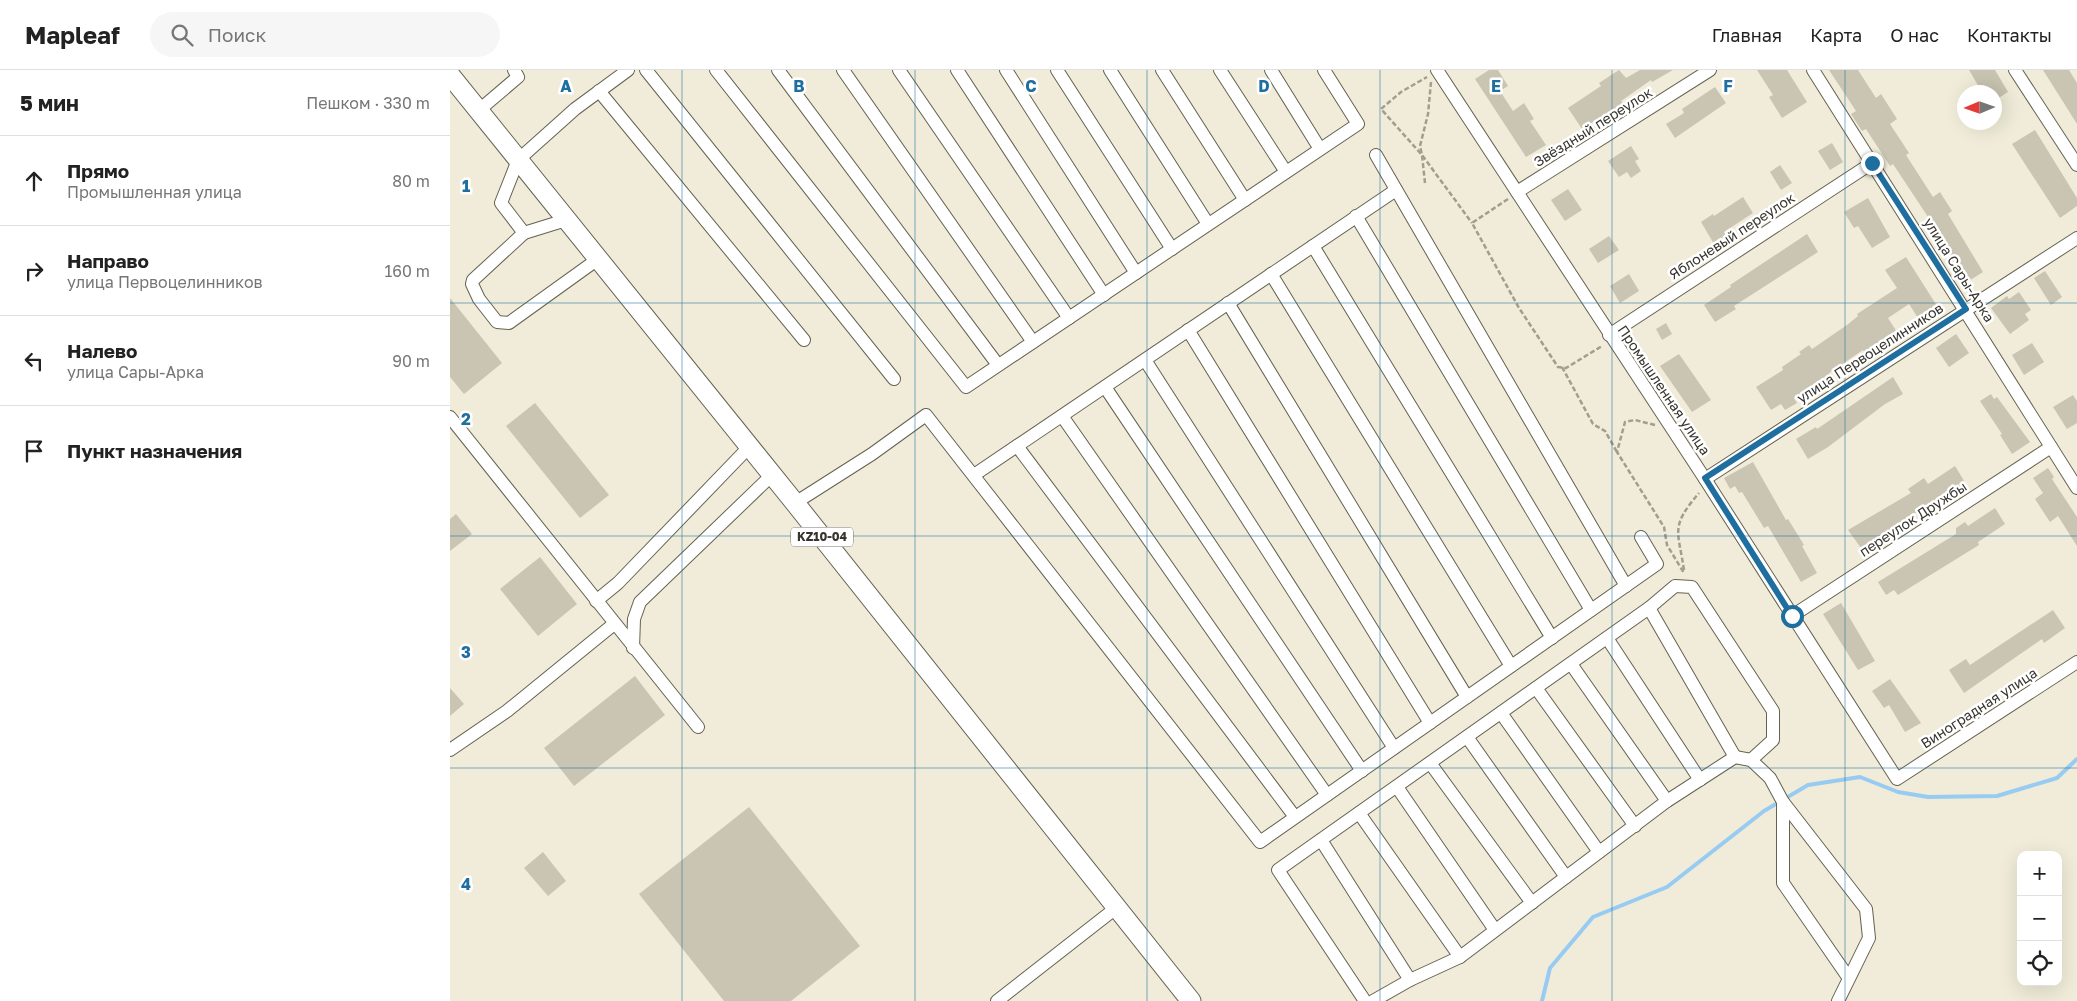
<!DOCTYPE html>
<html lang="ru">
<meta charset="utf-8">
<style>
body{margin:0;font-family:"Golos Text",sans-serif;background:#f6f6f6;color:#222}
.controls{position:absolute;right:15px;bottom:15px;display:grid;overflow:hidden;border-radius:10px;box-shadow:0 5px 20px #0002}
.controls button{width:45px;height:45px;display:grid;place-items:center;padding:0;border:0;border-bottom:1px solid #e0e0e0;background:#fff;color:#222;font:25px sans-serif}
.compass{position:absolute;left:1507px;top:15px;width:45px;height:45px;border-radius:50%;background:#fff;box-shadow:0 5px 20px #0002;rotate:268deg}
.stop{position:absolute;width:15px;height:15px;margin:-11px;border:4px solid #1f6ea0;border-radius:50%;background:#fff}
.stop.end{background:#1f6ea0;border-color:#fff;box-shadow:0 1px 5px #0008}
.list{margin:0;padding:0;list-style:none}
h2{display:flex;justify-content:space-between;align-items:center;height:65px;margin:0;padding:0 20px;font-size:21px}
h2 small{font-size:16px;font-weight:400;color:#767676}
.list li{display:grid;grid-template-columns:32px 1fr auto;gap:15px;align-items:center;box-sizing:border-box;height:90px;padding:0 20px;border-top:1px solid #e0e0e0}
.list b{display:block;font-size:19px;white-space:nowrap}
.list p{margin:0;font-size:16px;white-space:nowrap;color:#767676}
.list em{font-size:16px;font-style:normal;color:#767676}
.icon{flex:none;width:28px;height:28px;fill:none;stroke:currentColor;stroke-width:2;stroke-linecap:round;stroke-linejoin:round}
.map{position:relative;flex:none;width:1627px;height:931px;overflow:hidden}
header{display:flex;align-items:center;gap:30px;box-sizing:border-box;height:70px;padding:0 25px;background:#fff;border-bottom:1px solid #e0e0e0}
header strong{font-size:24px}
nav{display:flex;gap:28px;margin-inline-start:auto;font-size:18px}
.search{width:350px;height:45px;background:#f6f6f6;display:flex;align-items:center;gap:12px;box-sizing:border-box;padding:0 18px;border-radius:28px;color:#767676;font-size:19px}
main{display:flex}
aside{flex:1;background:#fff}
.map>svg:first-child{display:block}
.lines{fill:none;stroke-linecap:round;stroke-linejoin:round}
.stream{stroke:#98cbf2;stroke-width:4}
.building{fill:#c9c5b2}
.minor-casing{stroke:#656251;stroke-width:14}
.highway-casing{stroke:#656251;stroke-width:21}
.path{stroke:#a19e90;stroke-width:2.5;stroke-dasharray:5 2.5;stroke-linecap:butt}
.minor{stroke:#fff;stroke-width:12}
.highway{stroke:#fff;stroke-width:19}
.route{stroke:#1f6ea0;stroke-width:6}
.grid{fill:none;stroke:#1f6ea0;stroke-width:1;stroke-opacity:0.55}
.labels{text-anchor:middle;stroke-width:5;stroke-linejoin:round;paint-order:stroke}
.shield{fill:#fff;stroke:#73726d;stroke-width:1}
.shield-label{font-size:12px;font-weight:bold;fill:#37352e}
.street-label{font-size:14px;fill:#37352e;stroke:#fff}
.grid-label{font-size:16px;text-anchor:middle;font-weight:bold;fill:#1f6ea0;stroke:#fff;stroke-width:5;stroke-linejoin:round;paint-order:stroke}
</style>
<header>
<strong>Mapleaf</strong>
<div class="search"><svg class="icon" aria-label="search" viewBox="0 0 24 24"><circle cx="10" cy="10" r="6"/><path d="M15 15l6 6"/></svg>Поиск</div>
<nav><a>Главная</a><a>Карта</a><a>О нас</a><a>Контакты</a></nav>
</header>
<main>
<aside>
<h2>5 мин<small>Пешком · 330 m</small></h2>
<ul class="list">
<li><svg class="icon" aria-label="ahead" viewBox="0 0 24 24"><path d="M12 20V5M6 11l6-6 6 6"/></svg><div><b>Прямо</b><p>Промышленная улица</p></div><em>80 m</em></li>
<li><svg class="icon" aria-label="right" viewBox="0 0 24 24"><path d="M7 20v-9h11M14 6l5 5-5 5"/></svg><div><b>Направо</b><p>улица Первоцелинников</p></div><em>160 m</em></li>
<li><svg class="icon" aria-label="left" viewBox="0 0 24 24"><path d="M17 20v-9H6M10 6l-5 5 5 5"/></svg><div><b>Налево</b><p>улица Сары-Арка</p></div><em>90 m</em></li>
<li><svg class="icon" aria-label="arrive" viewBox="0 0 24 24"><path d="M6 21V4h12l-3 4 3 4H6"/></svg><div><b>Пункт назначения</b></div></li>
</ul>
</aside>
<div class="map">
<svg width="1627" height="931" viewBox="0 0 1627 931">
<rect width="100%" height="100%" fill="#f0ecd9"/>
<g class="lines">
<path class="stream" d="M 1092,931 L 1100,898 L 1143,847 L 1217,817 L 1314,741 L 1358,715 L 1410,707 L 1448,722 L 1478,727 L 1547,726 L 1607,708 L 1627,689"/>
</g>
<g class="building">
<path d="M 1039,0 L 1048,0 L 1058,16 L 1050,21 L 1063,41 L 1074,33 L 1084,49 L 1080,51 L 1096,75 L 1076,87 L 1025,9 Z"/>
<path d="M 1169,0 L 1176,8 L 1190,0 L 1223,0 L 1202,12 L 1201,10 L 1171,31 L 1173,33 L 1132,59 L 1118,38 L 1151,16 L 1149,13 Z"/>
<path d="M 1307,0 L 1337,0 L 1357,32 L 1332,48 L 1319,27 L 1323,25 Z"/>
<path d="M 1379,0 L 1408,0 L 1426,28 L 1431,24 L 1447,49 L 1440,54 L 1459,83 L 1456,85 L 1483,127 L 1490,122 L 1502,141 L 1498,144 L 1533,202 L 1514,214 L 1498,189 L 1501,187 L 1488,166 L 1490,165 L 1443,94 L 1440,96 L 1416,59 L 1412,61 L 1401,44 L 1406,41 Z"/>
<path d="M 1519,0 L 1545,0 L 1558,22 L 1544,31 L 1544,22 L 1532,22 Z"/>
<path d="M 1593,0 L 1619,0 L 1627,13 L 1627,54 Z"/>
<path d="M 1265,17 L 1276,33 L 1225,68 L 1216,54 L 1234,43 L 1232,39 Z"/>
<path d="M 1585,60 L 1627,128 L 1627,136 L 1610,148 L 1562,74 Z"/>
<path d="M 1382,73 L 1393,92 L 1380,100 L 1368,81 Z"/>
<path d="M 1181,76 L 1189,89 L 1185,91 L 1191,101 L 1181,108 L 1177,102 L 1169,107 L 1158,91 Z"/>
<path d="M 1330,95 L 1342,113 L 1331,120 L 1320,102 Z"/>
<path d="M 1118,119 L 1132,140 L 1115,151 L 1101,130 Z"/>
<path d="M 1293,127 L 1303,143 L 1274,162 L 1276,166 L 1264,174 L 1251,152 L 1263,144 L 1264,146 Z"/>
<path d="M 1418,128 L 1440,167 L 1422,178 L 1408,156 L 1404,158 L 1394,142 Z"/>
<path d="M 1357,164 L 1368,182 L 1284,236 L 1286,239 L 1265,252 L 1254,235 L 1281,217 L 1280,215 Z"/>
<path d="M 1159,166 L 1169,180 L 1148,193 L 1139,179 Z"/>
<path d="M 1456,187 L 1487,236 L 1468,248 L 1459,234 L 1438,248 L 1447,262 L 1415,283 L 1413,280 L 1379,303 L 1383,309 L 1372,317 L 1368,311 L 1344,328 L 1347,333 L 1335,340 L 1331,334 L 1321,340 L 1306,317 L 1333,300 L 1332,297 L 1351,284 L 1349,282 L 1359,275 L 1362,279 L 1397,255 L 1408,246 L 1407,244 L 1447,218 L 1435,200 Z"/>
<path d="M 1595,201 L 1612,227 L 1601,235 L 1584,208 Z"/>
<path d="M 1179,204 L 1189,221 L 1170,233 L 1160,216 Z"/>
<path d="M 1569,222 L 1581,240 L 1575,244 L 1579,250 L 1560,264 L 1541,238 L 1557,226 L 1559,229 Z"/>
<path d="M 0,228 L 52,293 L 14,324 L 0,307 Z"/>
<path d="M 1216,253 L 1222,264 L 1212,270 L 1206,259 Z"/>
<path d="M 1506,264 L 1519,283 L 1499,297 L 1486,278 Z"/>
<path d="M 1582,273 L 1594,292 L 1574,305 L 1562,285 Z"/>
<path d="M 1229,284 L 1261,330 L 1242,342 L 1210,296 Z"/>
<path d="M 1443,307 L 1453,324 L 1435,334 L 1378,377 L 1358,389 L 1346,369 L 1366,357 L 1367,359 Z"/>
<path d="M 1541,324 L 1544,329 L 1547,327 L 1580,372 L 1562,384 L 1550,365 L 1552,364 L 1530,331 Z"/>
<path d="M 1623,325 L 1627,331 L 1627,353 L 1617,359 L 1603,337 Z"/>
<path d="M 85,333 L 159,425 L 130,448 L 56,356 Z"/>
<path d="M 1303,392 L 1336,450 L 1338,449 L 1354,475 L 1352,476 L 1367,503 L 1351,512 L 1318,456 L 1314,458 L 1292,422 L 1289,423 L 1285,416 L 1280,419 L 1274,408 Z"/>
<path d="M 1505,396 L 1516,414 L 1497,427 L 1495,424 L 1411,478 L 1398,460 L 1461,423 L 1458,419 L 1474,408 L 1478,414 Z"/>
<path d="M 1598,398 L 1604,407 L 1602,409 L 1627,447 L 1627,476 L 1608,446 L 1600,452 L 1585,429 L 1593,423 L 1583,408 Z"/>
<path d="M 1545,438 L 1555,454 L 1528,472 L 1529,475 L 1448,525 L 1444,520 L 1436,525 L 1428,512 L 1506,464 L 1506,458 L 1515,452 L 1518,456 Z"/>
<path d="M 6,444 L 22,464 L 0,481 L 0,449 Z"/>
<path d="M 90,487 L 127,534 L 88,566 L 50,519 Z"/>
<path d="M 1391,533 L 1425,591 L 1408,600 L 1373,544 Z"/>
<path d="M 1603,540 L 1615,558 L 1594,573 L 1592,569 L 1514,623 L 1499,600 L 1516,589 L 1520,595 Z"/>
<path d="M 185,606 L 215,645 L 124,716 L 94,678 Z"/>
<path d="M 1440,609 L 1471,653 L 1455,662 L 1439,635 L 1434,638 L 1422,621 Z"/>
<path d="M 0,618 L 14,634 L 0,646 Z"/>
<path d="M 299,737 L 410,876 L 341,931 L 274,931 L 189,824 Z"/>
<path d="M 93,782 L 116,811 L 98,826 L 74,798 Z"/>
</g>
<g class="lines">
<g class="minor-casing">
<g id="minor">
<path d="M 196,0 L 444,309"/>
<path d="M 266,0 L 516,317 L 908,54 L 874,0"/>
<path d="M 328,0 L 548,295"/>
<path d="M 393,0 L 583,272"/>
<path d="M 449,0 L 619,248"/>
<path d="M 507,0 L 654,225"/>
<path d="M 556,0 L 686,203"/>
<path d="M 607,0 L 722,179"/>
<path d="M 660,0 L 758,154"/>
<path d="M 712,0 L 795,130"/>
<path d="M 770,0 L 836,102"/>
<path d="M 821,0 L 870,79"/>
<path d="M 987,0 L 1255,409 L 1447,709 L 1627,592"/>
<path d="M 1363,0 L 1627,418"/>
<path d="M 1565,0 L 1627,95"/>
<path d="M 149,21 L 354,270"/>
<path d="M 28,41 L 68,7 L 64,0"/>
<path d="M 926,85 L 1176,516"/>
<path d="M 1067,122 L 1260,0"/>
<path d="M 906,146 L 1141,540"/>
<path d="M 116,150 L 74,163 L 51,133 L 68,90 L 125,39 L 178,0"/>
<path d="M 74,163 L 23,210 L 22,214 L 29,229 L 47,252 L 59,253 L 148,189"/>
<path d="M 863,176 L 1102,568"/>
<path d="M 821,204 L 1061,596"/>
<path d="M 778,233 L 1017,627"/>
<path d="M 738,260 L 980,653"/>
<path d="M 1159,265 L 1422,93"/>
<path d="M 695,290 L 944,678"/>
<path d="M 655,317 L 912,701"/>
<path d="M 612,346 L 877,725"/>
<path d="M 0,347 L 248,657"/>
<path d="M 567,376 L 845,747"/>
<path d="M 524,405 L 946,120"/>
<path d="M 1255,409 L 1627,168"/>
<path d="M 345,433 L 422,384 L 476,345 L 810,772 L 1207,494 L 1191,467"/>
<path d="M 146,531 L 168,513 L 300,376"/>
<path d="M 1199,538 L 1285,687"/>
<path d="M 1342,546 L 1601,377"/>
<path d="M 1157,568 L 1250,710"/>
<path d="M 183,578 L 184,549 L 190,532 L 322,405"/>
<path d="M 1121,594 L 1217,731"/>
<path d="M 1086,618 L 1185,756"/>
<path d="M 1051,643 L 1149,782"/>
<path d="M 1017,667 L 1116,807"/>
<path d="M 0,680 L 57,641 L 164,554"/>
<path d="M 980,693 L 1082,833"/>
<path d="M 947,717 L 1045,860"/>
<path d="M 1333,732 L 1333,813 L 1398,907"/>
<path d="M 909,743 L 1010,887"/>
<path d="M 871,770 L 960,910"/>
<path d="M 547,931 L 666,838"/>
<path d="M 915,931 L 828,800 L 1199,538 L 1225,516 L 1242,517 L 1323,641 L 1323,670 L 1301,690"/>
<path d="M 923,931 L 960,910 L 1010,887 L 1217,731 L 1285,687 L 1301,690 L 1320,708 L 1333,732 L 1416,839 L 1419,868 L 1388,931"/>
</g>
</g>
<g class="highway-casing">
<path id="highway" d="M 0,5 L 345,433 L 741,931"/>
</g>
<g class="path">
<path d="M 981,12 L 978,44 L 970,76 L 972,85 L 1022,153"/>
<path d="M 975,113 L 972,85 L 931,39 L 951,22 L 977,7"/>
<path d="M 1058,129 L 1022,153 L 1069,238 L 1108,297 L 1116,298 L 1152,276"/>
<path d="M 1112,297 L 1143,354 L 1155,361 L 1167,382"/>
<path d="M 1205,355 L 1185,350 L 1175,352 L 1167,382 L 1214,457 L 1217,475 L 1234,503"/>
<path d="M 1234,500 C 1228,460 1220,457 1249,423"/>
</g>
<use href="#minor" class="minor"/>
<use href="#highway" class="highway"/>
</g>
<g class="lines">
<path class="route" d="M 1342,546 L 1255,408 L 1516,239 L 1422,93"/>
</g>
<path class="grid" d="M 232,0 L 232,931M 465,0 L 465,931M 697,0 L 697,931M 930,0 L 930,931M 1162,0 L 1162,931M 1395,0 L 1395,931M 0,233 L 1627,233M 0,466 L 1627,466M 0,698 L 1627,698"/>
<g class="labels">
<rect class="shield" x="341" y="457.5" width="62" height="19" rx="4"/>
<g class="shield-label">
<text x="372" y="471">KZ10-04</text>
</g>
<g class="street-label">
<text transform="translate(1143 57) rotate(-32)" y="5">Звёздный переулок</text>
<text transform="translate(1282 166) rotate(-33)" y="5">Яблоневый переулок</text>
<text transform="translate(1509 200) rotate(58)" y="5">улица Сары-Арка</text>
<text transform="translate(1420 283) rotate(-33)" y="5">улица Первоцелинников</text>
<text transform="translate(1214 320) rotate(56)" y="5">Промышленная улица</text>
<text transform="translate(1463 449) rotate(-33)" y="5">переулок Дружбы</text>
<text transform="translate(1529 638) rotate(-33)" y="5">Виноградная улица</text>
</g>
</g>
<g class="grid-label">
<text x="116" y="22">A</text>
<text x="349" y="22">B</text>
<text x="581" y="22">C</text>
<text x="814" y="22">D</text>
<text x="1046" y="22">E</text>
<text x="1278" y="22">F</text>
<text x="16" y="122">1</text>
<text x="16" y="355">2</text>
<text x="16" y="588">3</text>
<text x="16" y="820">4</text>
</g>
</svg>
<div class="controls">
<button>+</button>
<button>−</button>
<button><svg class="icon" aria-label="locate" viewBox="0 0 24 24"><circle cx="12" cy="12" r="6"/><path d="M12 2v4M12 18v4M2 12h4M18 12h4"/></svg></button>
</div>
<svg class="compass" viewBox="-18 -18 36 36"><path d="M0-13l5 13h-10z" fill="#e53935"/><path d="M0 13l5-13h-10z" fill="#767676"/></svg>
<div class="stop" style="left:1342px;top:546px"></div>
<div class="stop end" style="left:1422px;top:93px"></div>
</div>
</main>
